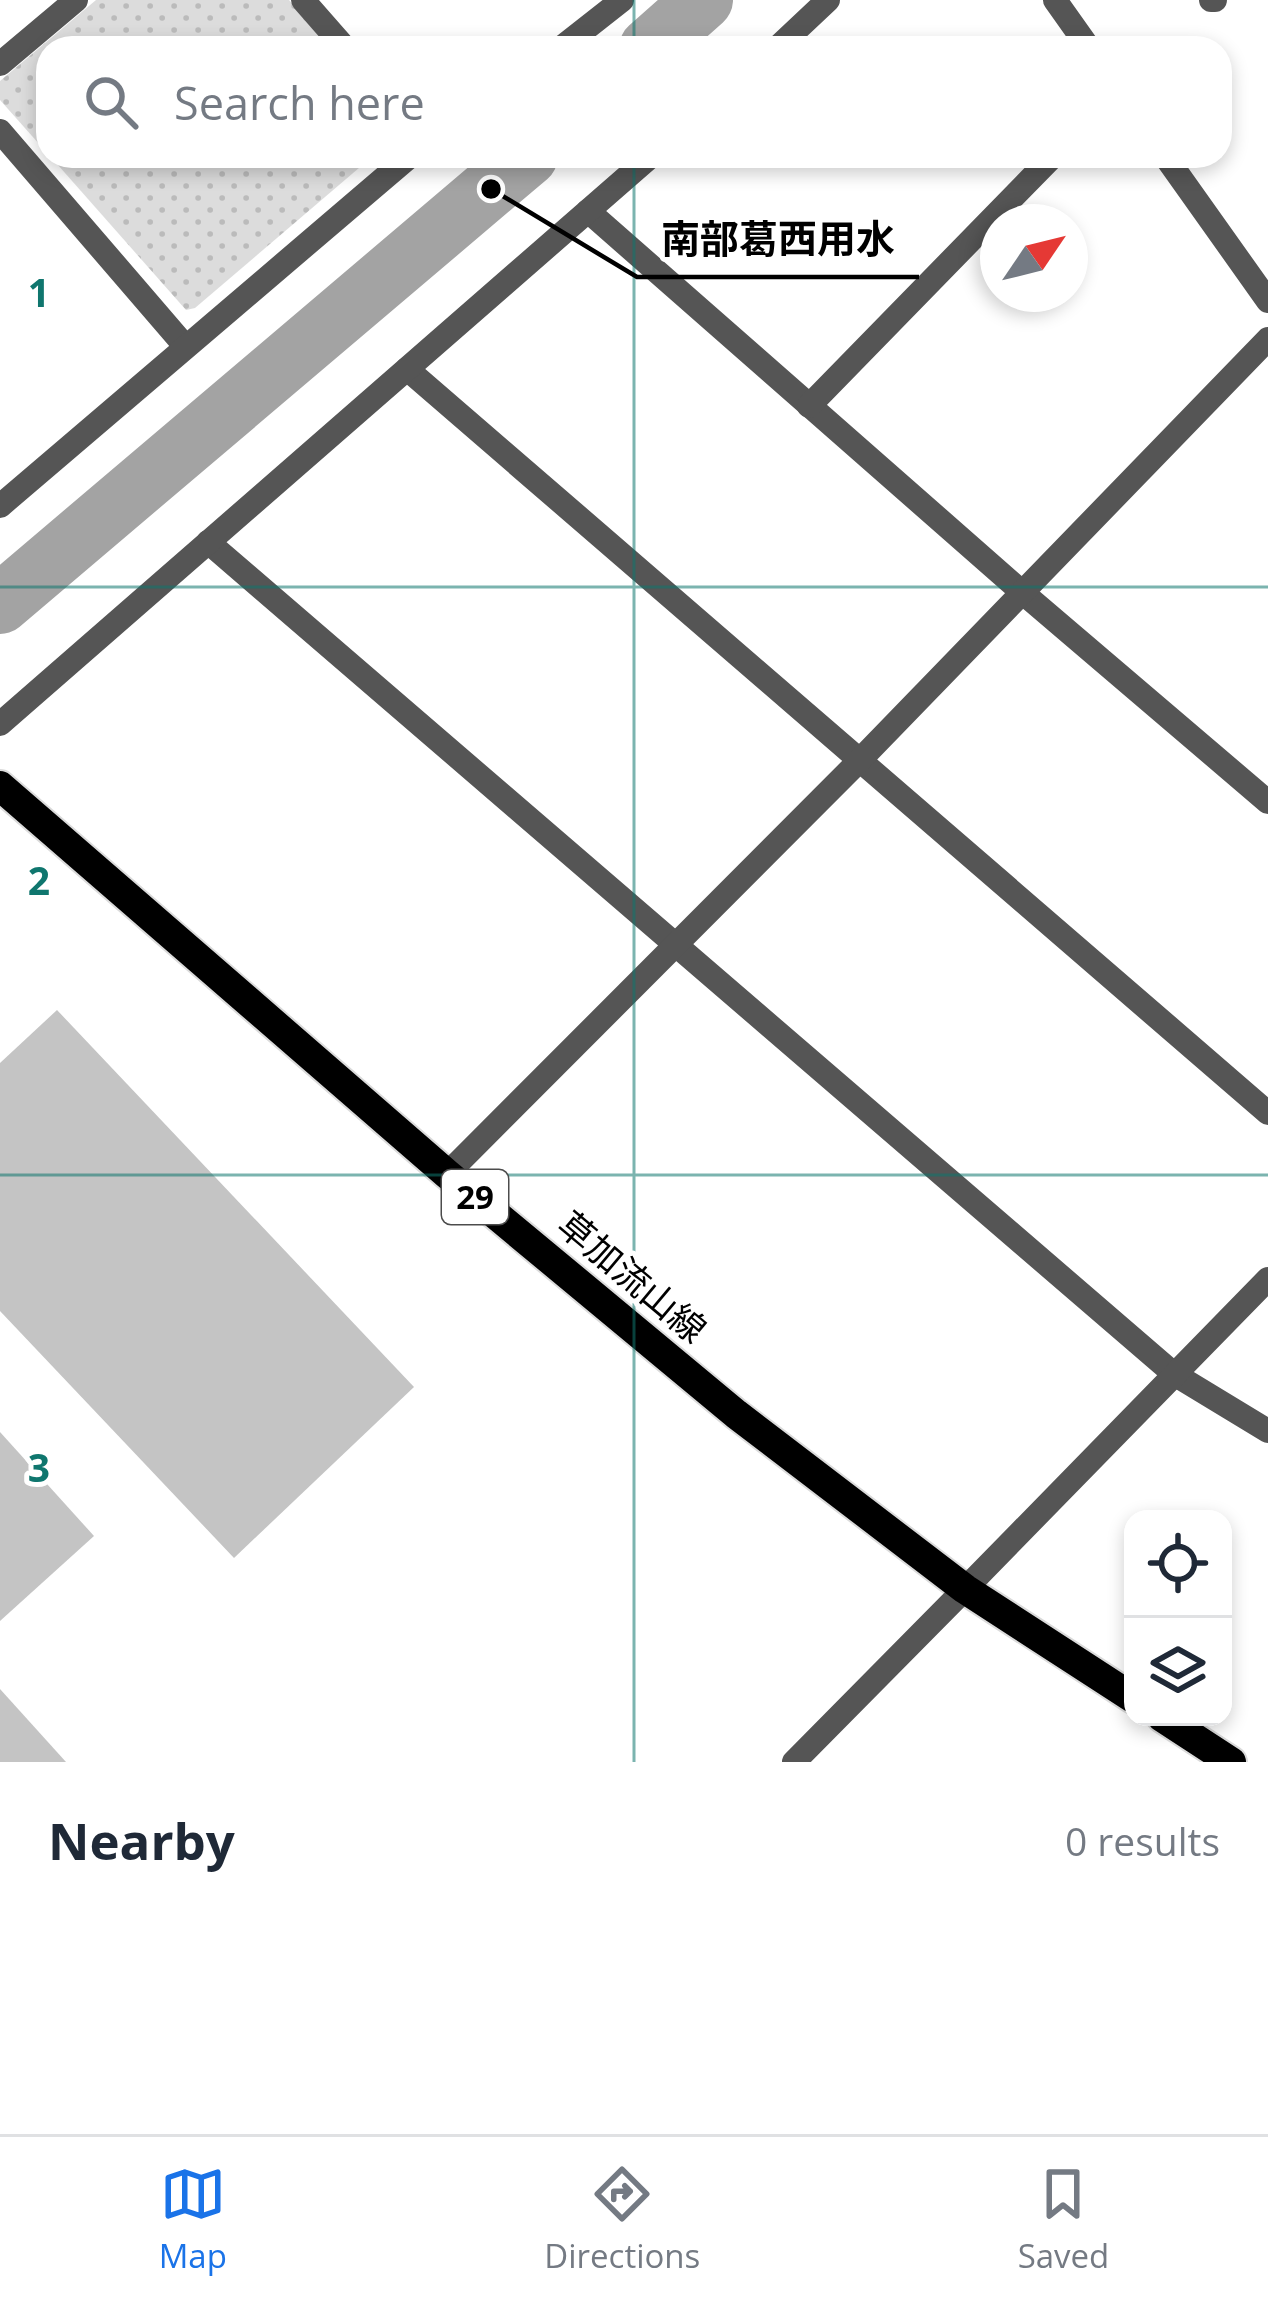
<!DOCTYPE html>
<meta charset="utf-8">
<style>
body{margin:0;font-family:"Open Sans","Noto Sans JP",sans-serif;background:#f2f2f3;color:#1f2937}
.controls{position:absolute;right:36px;bottom:36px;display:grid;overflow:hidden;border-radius:24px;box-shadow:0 6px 18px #0003}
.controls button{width:108px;height:108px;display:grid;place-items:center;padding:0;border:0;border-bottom:3px solid #e0e1e3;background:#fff;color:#1f2937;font:60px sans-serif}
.compass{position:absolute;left:980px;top:204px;width:108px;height:108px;border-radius:50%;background:#fff;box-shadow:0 6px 18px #0003;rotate:55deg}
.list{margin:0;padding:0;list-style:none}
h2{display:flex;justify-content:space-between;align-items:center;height:156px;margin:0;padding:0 48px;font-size:51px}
h2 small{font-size:39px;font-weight:400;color:#747a83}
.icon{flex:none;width:66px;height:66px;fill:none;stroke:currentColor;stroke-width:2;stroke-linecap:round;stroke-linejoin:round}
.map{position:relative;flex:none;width:1268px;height:1762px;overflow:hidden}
.search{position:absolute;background:#fff;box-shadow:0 6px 18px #0003;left:36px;right:36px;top:36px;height:132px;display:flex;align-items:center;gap:30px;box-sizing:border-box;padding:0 42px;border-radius:36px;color:#747a83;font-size:45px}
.sheet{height:372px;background:#fff}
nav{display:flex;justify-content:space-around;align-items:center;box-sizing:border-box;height:168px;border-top:3px solid #e0e1e3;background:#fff;font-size:33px;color:#747a83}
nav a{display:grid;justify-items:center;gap:6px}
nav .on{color:#1a73e8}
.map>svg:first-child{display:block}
.park{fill:url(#park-dots)}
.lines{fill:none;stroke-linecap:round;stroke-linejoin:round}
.river{stroke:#a3a3a3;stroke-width:60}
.building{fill:#c4c4c4}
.primary-casing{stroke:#dbdbdb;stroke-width:34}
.minor{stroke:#555;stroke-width:24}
.tertiary{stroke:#555;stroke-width:24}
.primary{stroke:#000;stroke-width:30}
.grid{fill:none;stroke:#0f766e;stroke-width:3;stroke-opacity:0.55}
.labels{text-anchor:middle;stroke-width:10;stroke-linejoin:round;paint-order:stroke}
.shield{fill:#fff;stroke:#4c4c4c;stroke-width:3}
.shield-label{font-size:33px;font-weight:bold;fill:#000}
.street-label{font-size:36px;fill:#000;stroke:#fff}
.grid-label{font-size:39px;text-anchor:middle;font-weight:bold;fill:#0f766e;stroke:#fff;stroke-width:10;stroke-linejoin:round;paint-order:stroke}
.leader{fill:none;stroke:#000;stroke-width:4.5}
.callout-dot{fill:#000;stroke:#fff;stroke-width:4.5}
.callout-label{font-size:39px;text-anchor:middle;font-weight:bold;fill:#000;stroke:#fff;stroke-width:10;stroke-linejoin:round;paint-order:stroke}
</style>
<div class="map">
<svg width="1268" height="1762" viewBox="0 0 1268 1762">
<defs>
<pattern id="park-dots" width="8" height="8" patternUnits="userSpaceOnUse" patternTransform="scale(3)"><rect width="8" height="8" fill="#dcdcdc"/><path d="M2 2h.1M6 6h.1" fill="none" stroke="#bbb" stroke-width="1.8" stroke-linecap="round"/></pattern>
</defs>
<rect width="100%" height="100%" fill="#fff"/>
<g class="park">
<path d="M 96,0 L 289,0 L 331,48 L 48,48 L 48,154 L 0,100 L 0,81 Z"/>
<path d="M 50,156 L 373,156 L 195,308 L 186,310 Z"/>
</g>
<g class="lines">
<g class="river">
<path d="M 649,48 L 703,0"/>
<path d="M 0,604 L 528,156"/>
</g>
</g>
<g class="building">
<path d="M 57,1010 L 414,1387 L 234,1558 L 0,1311 L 0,1063 Z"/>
<path d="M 0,1432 L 94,1536 L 0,1621 Z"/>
<path d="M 0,1689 L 66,1762 L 0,1762 Z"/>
</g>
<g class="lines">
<g class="primary-casing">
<g id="primary">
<path d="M 0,786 L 447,1174 L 736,1414 L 965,1589 L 1133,1698"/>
<path d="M 1162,1717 L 1231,1762"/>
</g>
</g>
<g class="minor">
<path d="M 303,0 L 345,48"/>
<path d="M 1055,0 L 1089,48"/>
<path d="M 1211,0 L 1215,0"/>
<path d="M 561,48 L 622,0"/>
<path d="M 0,64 L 76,0"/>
<path d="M 0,131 L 185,346"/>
<path d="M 1165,156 L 1268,301"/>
<path d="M 588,211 L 1023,593 L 1268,802"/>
<path d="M 407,369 L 1268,1113"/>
<path d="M 809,406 L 1053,156"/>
<path d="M 0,506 L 410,156"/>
<path d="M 208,542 L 1174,1374 L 1268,1431"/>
<path d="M 447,1174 L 860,760 L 1268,339"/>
<path d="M 965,1589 L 1268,1279"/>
</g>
<g class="tertiary">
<path d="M 777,48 L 828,0"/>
<path d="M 0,724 L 651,156"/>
<path d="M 794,1762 L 965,1589"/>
</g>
<use href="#primary" class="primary"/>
</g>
<path class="grid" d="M 634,0 L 634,48M 634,156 L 634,1762M 0,587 L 1268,587M 0,1175 L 1268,1175"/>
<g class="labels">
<rect class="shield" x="442" y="1170" width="66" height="54" rx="9"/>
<g class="shield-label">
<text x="475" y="1209">29</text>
</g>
<g class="street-label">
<text transform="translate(632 1277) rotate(40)" y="13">草加流山線</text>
</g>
</g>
<g class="grid-label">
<text x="39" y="307">1</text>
<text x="39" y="895">2</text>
<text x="39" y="1482">3</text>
</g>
<path class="leader" d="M491 189L637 277H919"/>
<circle class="callout-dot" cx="491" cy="189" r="12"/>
<g class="callout-label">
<text x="778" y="253">南部葛西用水</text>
</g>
</svg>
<div class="controls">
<button><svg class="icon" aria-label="locate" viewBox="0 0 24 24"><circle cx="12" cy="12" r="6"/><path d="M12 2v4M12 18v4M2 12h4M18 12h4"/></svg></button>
<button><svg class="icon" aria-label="layers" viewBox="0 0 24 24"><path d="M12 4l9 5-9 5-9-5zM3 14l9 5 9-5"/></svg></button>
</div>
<svg class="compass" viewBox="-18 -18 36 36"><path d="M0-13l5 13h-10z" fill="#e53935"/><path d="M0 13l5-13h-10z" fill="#747a83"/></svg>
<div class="search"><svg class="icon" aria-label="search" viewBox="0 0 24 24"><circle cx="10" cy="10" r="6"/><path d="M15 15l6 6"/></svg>Search here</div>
</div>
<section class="sheet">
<h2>Nearby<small>0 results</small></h2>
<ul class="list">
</ul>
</section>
<nav>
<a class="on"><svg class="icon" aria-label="map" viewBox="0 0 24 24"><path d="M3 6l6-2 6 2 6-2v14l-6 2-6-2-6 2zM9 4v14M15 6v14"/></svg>Map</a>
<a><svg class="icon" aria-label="directions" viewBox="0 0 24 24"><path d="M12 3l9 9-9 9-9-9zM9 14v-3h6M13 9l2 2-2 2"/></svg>Directions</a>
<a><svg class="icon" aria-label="saved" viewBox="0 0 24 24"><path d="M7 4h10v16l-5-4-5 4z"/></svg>Saved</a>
</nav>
